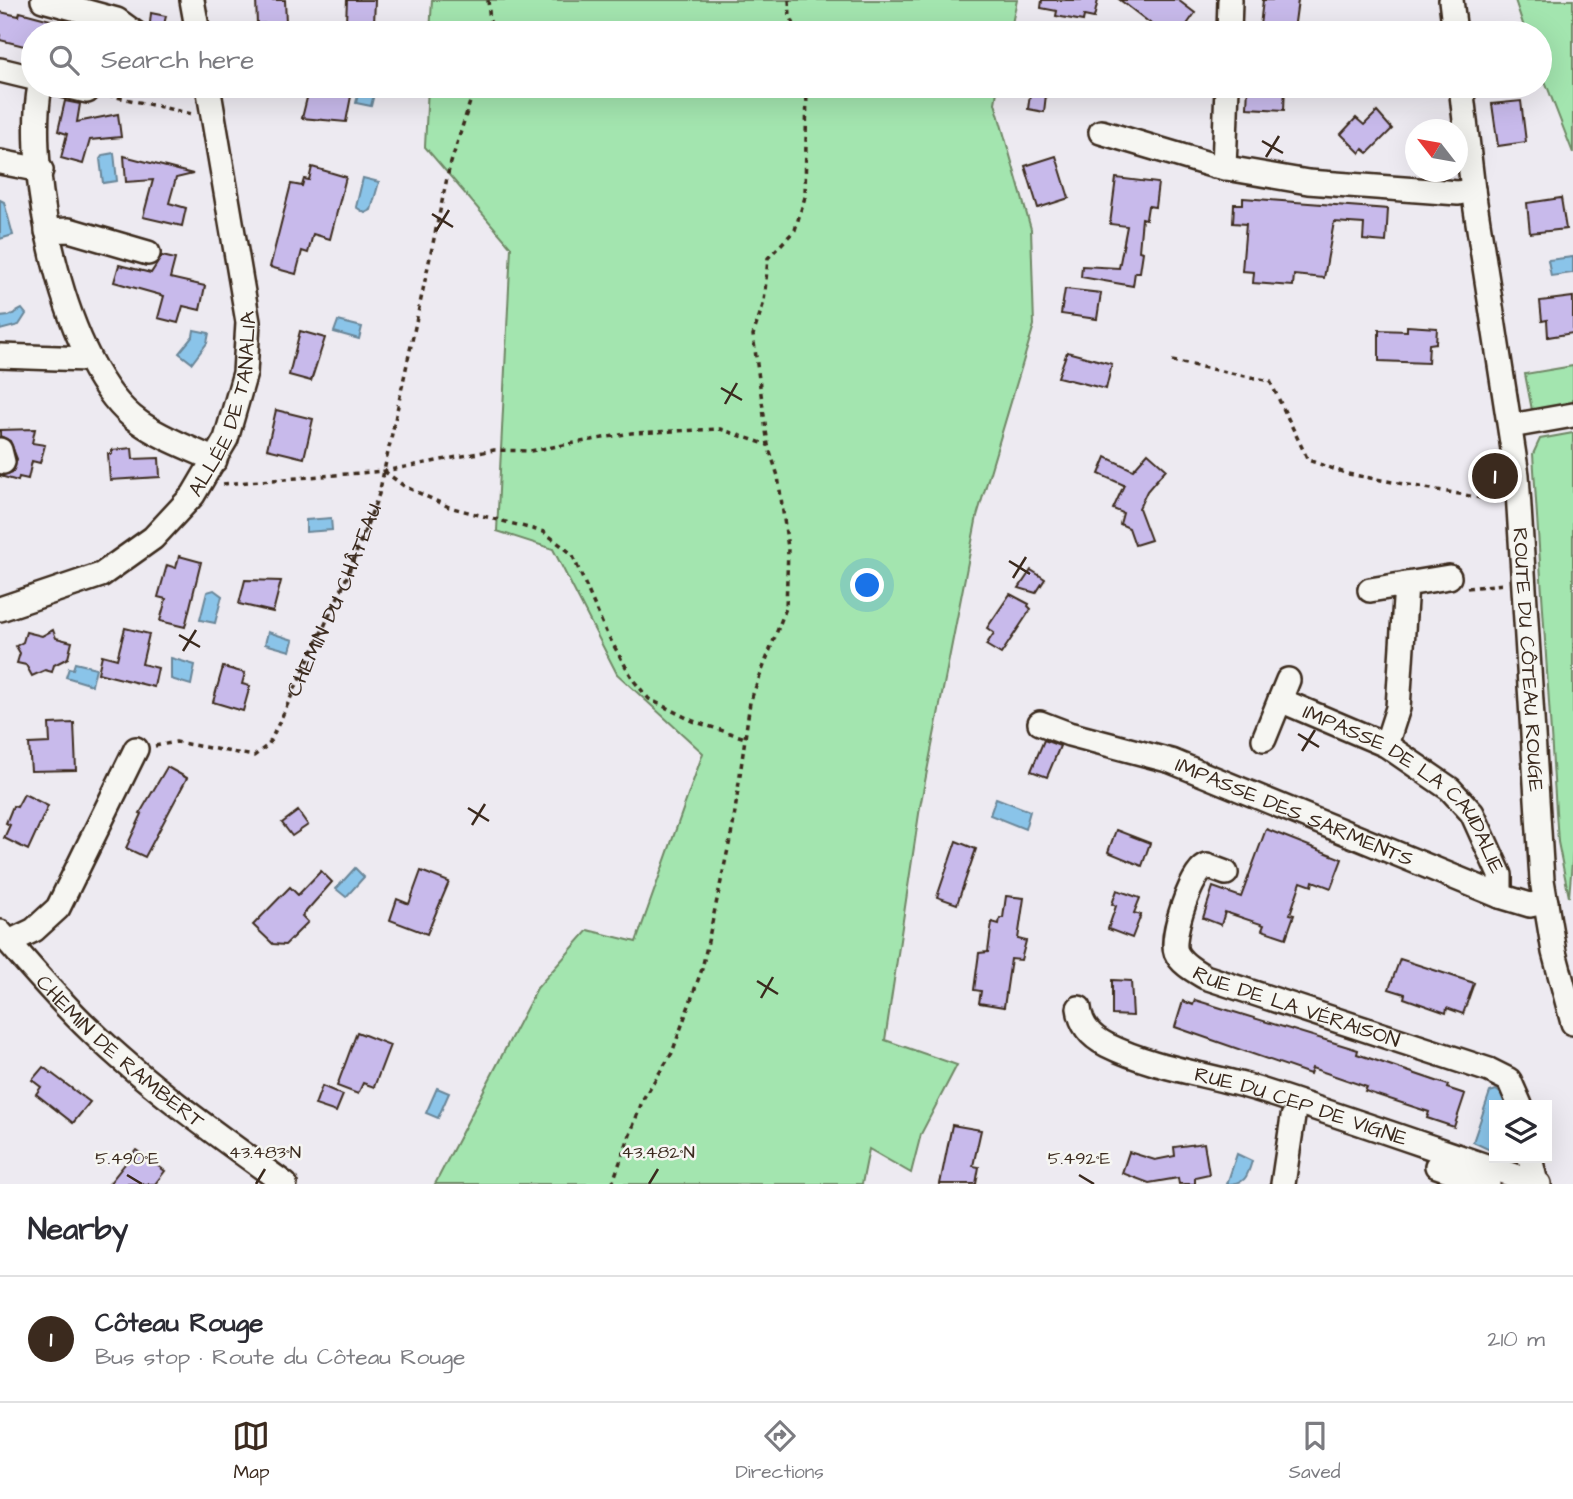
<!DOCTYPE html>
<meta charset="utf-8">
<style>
body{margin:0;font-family:"Architects Daughter",sans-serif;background:#f2f2f3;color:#2b2b33}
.controls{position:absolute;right:21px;bottom:21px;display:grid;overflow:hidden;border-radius:0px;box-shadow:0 7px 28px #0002}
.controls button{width:63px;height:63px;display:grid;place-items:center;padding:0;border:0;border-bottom:2px solid #e1e1e2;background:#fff;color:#2b2b33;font:35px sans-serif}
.compass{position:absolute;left:1405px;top:119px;width:63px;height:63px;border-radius:50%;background:#fff;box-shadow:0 7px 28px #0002;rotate:301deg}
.you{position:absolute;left:868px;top:586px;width:24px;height:24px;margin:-18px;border:5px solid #fff;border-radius:50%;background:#1a73e8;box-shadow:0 0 0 10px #1a73e833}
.badge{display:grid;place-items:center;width:46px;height:46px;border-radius:50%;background:#3b2a1e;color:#fff;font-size:23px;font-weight:700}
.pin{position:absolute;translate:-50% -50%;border:4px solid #fff;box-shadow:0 2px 7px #0006}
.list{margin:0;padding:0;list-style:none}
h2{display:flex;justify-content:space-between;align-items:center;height:91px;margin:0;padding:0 28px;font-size:30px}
h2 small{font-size:23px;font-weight:400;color:#7c7c81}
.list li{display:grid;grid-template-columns:46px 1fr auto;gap:21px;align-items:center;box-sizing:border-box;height:126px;padding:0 28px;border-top:2px solid #e1e1e2}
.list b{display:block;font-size:26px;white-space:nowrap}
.list p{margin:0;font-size:23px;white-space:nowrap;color:#7c7c81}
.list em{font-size:23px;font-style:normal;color:#7c7c81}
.icon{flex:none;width:38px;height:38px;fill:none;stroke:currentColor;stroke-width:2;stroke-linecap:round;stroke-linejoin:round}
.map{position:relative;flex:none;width:1573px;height:1184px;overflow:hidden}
.search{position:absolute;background:#fff;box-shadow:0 7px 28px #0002;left:21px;right:21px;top:21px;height:77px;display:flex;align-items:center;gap:18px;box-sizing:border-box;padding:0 24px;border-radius:38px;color:#7c7c81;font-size:26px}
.sheet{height:217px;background:#fff}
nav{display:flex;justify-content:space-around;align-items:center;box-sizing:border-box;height:98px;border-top:2px solid #e1e1e2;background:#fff;font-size:19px;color:#7c7c81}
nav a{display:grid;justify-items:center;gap:4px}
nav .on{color:#3b2a1e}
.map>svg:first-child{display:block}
.green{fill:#a3e5af;stroke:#6f8866;stroke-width:2}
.water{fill:#8ac4e9;stroke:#6a8698;stroke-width:2}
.building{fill:#c8baeb;stroke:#3b2a1e;stroke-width:2}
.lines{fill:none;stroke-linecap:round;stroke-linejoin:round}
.minor-casing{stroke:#3b2a1e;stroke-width:28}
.path{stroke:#3b2a1e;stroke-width:3.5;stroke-dasharray:5 5;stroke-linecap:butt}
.minor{stroke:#f6f6f2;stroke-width:23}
.ticks{fill:none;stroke:#3b2a1e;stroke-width:2.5}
.labels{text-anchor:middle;stroke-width:5;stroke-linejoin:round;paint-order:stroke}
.street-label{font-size:21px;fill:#3b2a1e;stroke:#f6f6f2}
.ticks-label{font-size:18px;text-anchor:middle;fill:#3b2a1e;stroke:#f6f6f2;stroke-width:5;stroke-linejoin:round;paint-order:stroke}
</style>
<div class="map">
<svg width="1573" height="1184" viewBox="0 0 1573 1184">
<rect width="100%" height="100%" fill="#edeaf1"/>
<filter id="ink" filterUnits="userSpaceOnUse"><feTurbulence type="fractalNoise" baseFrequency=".0143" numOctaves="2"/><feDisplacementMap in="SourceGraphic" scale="14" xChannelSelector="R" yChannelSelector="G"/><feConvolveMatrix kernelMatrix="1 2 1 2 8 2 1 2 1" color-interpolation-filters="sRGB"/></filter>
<g filter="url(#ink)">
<g class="green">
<path d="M 432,0 L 1017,0 L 1010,33 L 430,33 Z"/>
<path d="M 1515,0 L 1573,0 L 1573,153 L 1540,68 L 1540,33 L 1526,33 Z"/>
<path d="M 428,86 L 998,86 L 995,103 L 1031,229 L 1034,325 L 977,516 L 920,807 L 885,1040 L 957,1065 L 921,1134 L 911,1173 L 869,1149 L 862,1184 L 435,1184 L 537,988 L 588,930 L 636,942 L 703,753 L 617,674 L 553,549 L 497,531 L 511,247 L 425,147 Z"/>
<path d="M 1573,366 L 1573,403 L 1532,410 L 1525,374 Z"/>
<path d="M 1573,433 L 1573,851 L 1569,897 L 1558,842 L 1533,454 L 1540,439 Z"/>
</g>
<g class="water">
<path d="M 360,86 L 376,86 L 371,106 L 356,103 Z"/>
<path d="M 114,153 L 117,181 L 103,183 L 100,159 L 103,155 Z"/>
<path d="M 363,178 L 379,182 L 371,210 L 365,213 L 356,207 Z"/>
<path d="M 0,200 L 4,202 L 13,235 L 0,239 Z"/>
<path d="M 1573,257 L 1573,273 L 1551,276 L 1548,260 Z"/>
<path d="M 22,309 L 26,314 L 19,325 L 0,330 L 0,317 L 9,316 Z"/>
<path d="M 338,321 L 362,327 L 359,339 L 334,332 Z"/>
<path d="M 194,330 L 209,333 L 207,343 L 192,363 L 179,353 L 193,336 Z"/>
<path d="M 331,518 L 332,530 L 306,532 L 306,520 Z"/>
<path d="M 214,590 L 222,596 L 215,623 L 200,620 L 207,592 Z"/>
<path d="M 268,632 L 293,640 L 290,651 L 265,644 Z"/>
<path d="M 171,658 L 195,665 L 191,685 L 171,679 Z"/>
<path d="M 75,663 L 96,668 L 92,685 L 66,677 L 69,668 L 73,669 Z"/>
<path d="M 996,798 L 1030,811 L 1025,829 L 990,815 Z"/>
<path d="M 355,868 L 364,877 L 346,897 L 336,889 Z"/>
<path d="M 437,1088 L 449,1093 L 438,1118 L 426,1113 Z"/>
<path d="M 1496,1090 L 1503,1095 L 1507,1105 L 1494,1105 L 1494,1152 L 1473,1142 L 1490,1092 Z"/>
<path d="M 1237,1154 L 1252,1161 C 1247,1178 1245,1184 1227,1184 Z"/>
</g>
<g class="building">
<path d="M 256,0 L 285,0 L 286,23 L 257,24 Z"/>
<path d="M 347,0 L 375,0 L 374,23 L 346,22 Z"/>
<path d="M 1042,0 L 1098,0 L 1094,18 L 1084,16 L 1083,21 L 1056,16 L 1057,11 L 1041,8 Z"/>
<path d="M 1120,0 L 1178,0 L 1195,13 L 1181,33 L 1163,33 Z"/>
<path d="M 1263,0 L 1298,0 L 1294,30 L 1260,26 Z"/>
<path d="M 0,12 L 19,16 L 20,12 L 77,27 L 76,33 L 33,33 L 32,48 L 0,40 Z"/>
<path d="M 151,13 L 166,16 L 162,33 L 149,33 Z"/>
<path d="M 310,86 L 353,86 L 346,122 L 302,118 Z"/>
<path d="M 1031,86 L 1047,86 L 1044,112 L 1028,109 Z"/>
<path d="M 1248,86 L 1285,86 L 1284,110 L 1247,108 Z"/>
<path d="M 65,101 L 80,104 L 77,122 L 118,114 L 121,137 L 90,140 L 83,164 L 61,158 L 67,134 L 58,131 Z"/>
<path d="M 1521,101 L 1526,142 L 1498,146 L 1492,104 Z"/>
<path d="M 1377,112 L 1392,129 L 1368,153 L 1363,149 L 1360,153 L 1341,134 L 1356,118 L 1364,125 Z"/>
<path d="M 124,156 L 193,174 L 176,178 L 169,203 L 186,208 L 182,226 L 143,217 L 153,180 L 126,182 Z"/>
<path d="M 1056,156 L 1069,198 L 1038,208 L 1025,166 Z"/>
<path d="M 312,167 L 346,177 L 330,239 L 313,234 L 308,253 L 302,251 L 296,274 L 270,267 L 291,184 L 302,186 L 304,179 L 309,180 Z"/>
<path d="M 1116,178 L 1158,183 L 1155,207 L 1148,206 L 1146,219 L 1142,218 L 1139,251 L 1143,252 L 1140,272 L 1135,272 L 1133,286 L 1081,277 L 1082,266 L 1119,268 L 1127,226 L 1110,224 Z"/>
<path d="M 1243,198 L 1388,209 L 1386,242 L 1363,240 L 1364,224 L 1334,222 L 1324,278 L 1294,275 L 1293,286 L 1253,283 L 1254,272 L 1242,271 L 1246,224 L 1233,223 L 1234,204 L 1243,204 Z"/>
<path d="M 1561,198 L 1566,229 L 1530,233 L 1527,203 Z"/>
<path d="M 162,256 L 175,259 L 170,278 L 205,286 L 200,310 L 183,306 L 178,323 L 158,318 L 164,296 L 114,282 L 119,265 L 151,273 Z"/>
<path d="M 1065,289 L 1101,293 L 1097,319 L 1061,314 Z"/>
<path d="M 1573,297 L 1573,333 L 1548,337 L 1547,320 L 1542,321 L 1540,301 Z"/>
<path d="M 1407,326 L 1437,328 L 1436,343 L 1429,344 L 1428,363 L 1379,361 L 1379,330 L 1407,331 Z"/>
<path d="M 300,331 L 325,338 L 311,381 L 289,375 Z"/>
<path d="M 1067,352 L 1112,364 L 1106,389 L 1058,377 Z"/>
<path d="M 276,410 L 313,419 L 304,458 L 267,449 Z"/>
<path d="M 35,429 L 32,443 L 45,445 L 40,463 L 32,461 L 28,479 L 19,477 L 18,481 L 0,476 L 13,472 L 17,459 L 10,441 L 0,436 L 0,430 Z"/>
<path d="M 132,448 L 133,459 L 159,458 L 160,477 L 110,480 L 108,454 L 112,454 L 112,450 Z"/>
<path d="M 1148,453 L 1166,469 L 1147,491 L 1139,508 L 1151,540 L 1135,545 L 1129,528 L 1120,524 L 1123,513 L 1113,509 L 1124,485 L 1099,474 L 1106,457 L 1133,470 Z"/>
<path d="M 179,556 L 201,562 L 185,627 L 160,621 L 166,599 L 158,597 L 167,565 L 176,568 Z"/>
<path d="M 1031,570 L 1045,579 L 1036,593 L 1019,588 Z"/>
<path d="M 245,580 L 281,581 L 273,612 L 239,604 Z"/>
<path d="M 1010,594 L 1029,604 L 1028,606 L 1031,609 L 1001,654 L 986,645 L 994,633 L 987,628 Z"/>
<path d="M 125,628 L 149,634 L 142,664 L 158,668 L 154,687 L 98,673 L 102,655 L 117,659 Z"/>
<path d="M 53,630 L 56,638 L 72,642 L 68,658 L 54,665 L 52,672 L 45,670 L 32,676 L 26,665 L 17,663 L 20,653 L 16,646 L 23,642 L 26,632 L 42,636 Z"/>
<path d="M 223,667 L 245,673 L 242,684 L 250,686 L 243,711 L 213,702 Z"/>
<path d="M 74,723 L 76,770 L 31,771 L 29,744 L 50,743 L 49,724 Z"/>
<path d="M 1044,740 L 1060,746 L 1047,777 L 1031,771 Z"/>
<path d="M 167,767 L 187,778 L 145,857 L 126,848 L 142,814 L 140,813 Z"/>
<path d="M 24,794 L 48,806 L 28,850 L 4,838 L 10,825 L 6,823 L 13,806 L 17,807 Z"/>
<path d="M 298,811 L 308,825 L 292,836 L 282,823 Z"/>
<path d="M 1266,829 L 1342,859 L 1331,888 L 1313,881 L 1312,886 L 1301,882 L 1290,914 L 1294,915 L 1286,938 L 1262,930 L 1264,925 L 1225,912 L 1221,925 L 1203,918 L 1213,887 L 1241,897 Z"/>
<path d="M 1116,830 L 1150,843 L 1142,866 L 1108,852 Z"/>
<path d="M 956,841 L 976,849 L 957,904 L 937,897 Z"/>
<path d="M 321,871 L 332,882 L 302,916 L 308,922 L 285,945 L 273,944 L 253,925 L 290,887 L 298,895 Z"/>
<path d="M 421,871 L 449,882 L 427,934 L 390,920 L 397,899 L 409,904 Z"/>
<path d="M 1117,890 L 1140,898 L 1134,913 L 1141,915 L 1132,938 L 1108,929 L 1116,906 L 1112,904 Z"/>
<path d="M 1006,896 L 1024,898 L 1018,939 L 1026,941 L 1021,960 L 1011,959 L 1004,1007 L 979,1003 L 981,991 L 974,990 L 979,953 L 988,952 L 992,922 L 999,924 L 1000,918 L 1003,918 Z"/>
<path d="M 1400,959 L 1474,983 L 1463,1014 L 1447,1008 L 1446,1013 L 1404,998 L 1405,994 L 1389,989 Z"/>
<path d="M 1112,980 L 1131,981 L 1133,1016 L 1112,1015 Z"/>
<path d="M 1195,1000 L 1358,1050 L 1357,1054 L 1448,1085 L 1447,1088 L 1465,1094 L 1454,1127 L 1427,1118 L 1429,1112 L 1365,1091 L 1367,1087 L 1312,1068 L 1310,1074 L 1175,1027 L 1183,1001 L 1193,1005 Z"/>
<path d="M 357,1032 L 390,1045 L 374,1087 L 363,1083 L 358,1094 L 337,1086 Z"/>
<path d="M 43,1067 L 90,1102 L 73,1123 L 36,1094 L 41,1087 L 32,1080 Z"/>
<path d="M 322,1086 L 343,1095 L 336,1112 L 315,1105 Z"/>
<path d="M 952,1125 L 981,1130 L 973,1166 L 979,1167 L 976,1184 L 940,1184 Z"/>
<path d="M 1204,1143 L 1209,1174 L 1195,1177 L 1195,1184 L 1179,1184 L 1178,1178 L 1149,1183 L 1122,1173 L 1129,1152 L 1155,1160 L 1175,1156 L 1174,1147 Z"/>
<path d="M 136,1150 L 165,1171 L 155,1184 L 109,1184 Z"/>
</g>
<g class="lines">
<g class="minor-casing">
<g id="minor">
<path d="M 43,0 L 117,20 L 135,33"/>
<path d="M 192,0 L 198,33"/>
<path d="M 1451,0 L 1455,33"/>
<path d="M 1229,33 L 1230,0"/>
<path d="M 0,70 L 33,78"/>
<path d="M 40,86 C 24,170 64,370 139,422 C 161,438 190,448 215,460"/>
<path d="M 66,86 L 87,91"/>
<path id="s2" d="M 1461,86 L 1473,190 L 1517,475 L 1542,880 L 1554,952 L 1573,1023"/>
<path d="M 1101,132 L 1215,166 L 1308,182 L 1458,193 L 1473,190"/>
<path d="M 0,162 L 41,170"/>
<path d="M 1224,168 L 1227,86"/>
<path d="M 47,231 L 69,230 L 148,253"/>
<path d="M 0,356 L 87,359"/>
<path d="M 1511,426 L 1573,415"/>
<path d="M 0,450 L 3,462"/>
<path d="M 1370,590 L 1449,577"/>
<path id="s3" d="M 0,609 L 101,575 L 153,538 L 193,495 L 226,439 L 245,373 L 248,322 L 208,86"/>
<path id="s4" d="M 1280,700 L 1386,745 L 1450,789 L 1472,813 L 1500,875 L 1500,896"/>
<path id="s5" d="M 1040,723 L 1069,734 L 1171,761 L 1500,896 L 1530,905 L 1546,902"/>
<path d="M 1264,739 L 1288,680"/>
<path d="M 1386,745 L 1398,708 L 1406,584"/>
<path id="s6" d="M 1226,873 L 1207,866 C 1192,870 1170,936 1176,952 C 1181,964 1195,971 1205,977 L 1489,1070 L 1509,1080 L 1520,1105"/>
<path id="s7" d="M 0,932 C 30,966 58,1000 91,1031 C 149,1087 220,1137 285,1184"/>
<path d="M 9,942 L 34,930 L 58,908 L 136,749"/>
<path id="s8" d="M 1079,1008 C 1081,1026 1091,1037 1107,1045 C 1155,1069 1210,1074 1260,1090 C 1354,1120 1446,1153 1539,1184"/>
<path d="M 1530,1158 L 1536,1183"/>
<path d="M 1437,1166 L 1488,1184"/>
<path d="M 1283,1184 L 1293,1117"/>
</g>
</g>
<g class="path">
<path d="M 488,0 L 491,33"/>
<path d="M 789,0 L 790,16 L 798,33"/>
<path d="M 53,33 L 55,23"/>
<path d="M 108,95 L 192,114"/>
<path d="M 1172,361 L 1270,381 L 1308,460 L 1348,474 L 1498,501"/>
<path d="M 384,471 L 404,486 L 449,507 L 544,532 L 572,554 L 606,632 L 634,681 L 649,699 L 693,721 L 745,738"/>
<path d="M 223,484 L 384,471 L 494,450 L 530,451 L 631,433 L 720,429 L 768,445"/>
<path d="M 1467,588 L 1504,584"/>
<path id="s1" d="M 155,746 L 176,742 L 254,756 L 269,744 L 344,584 L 379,494 L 449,169 L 475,86"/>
<path d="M 612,1184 L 643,1099 L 672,1053 L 702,969 L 733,826 L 750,702 L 786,608 L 788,548 L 778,476 L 768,445 L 753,335 L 764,302 L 768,258 L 795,230 L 805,197 L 807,86"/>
</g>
<use href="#minor" class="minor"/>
</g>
</g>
<path class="ticks" d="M 1262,141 L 1283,153M 1266,157 L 1279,136M 432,214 L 453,227M 436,231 L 449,210M 721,388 L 742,400M 725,404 L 737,383M 1009,561 L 1030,574M 1013,578 L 1026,557M 179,635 L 200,647M 183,651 L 196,630M 1298,734 L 1319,747M 1302,751 L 1315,730M 468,808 L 489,821M 472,825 L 485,804M 757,981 L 778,994M 761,998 L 773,977M 127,1175 L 142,1184M 1079,1175 L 1094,1184M 256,1184 L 265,1169M 649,1184 L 658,1169"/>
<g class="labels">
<g class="street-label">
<text dy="7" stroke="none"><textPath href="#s3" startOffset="327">ALLÉE DE TANALIA</textPath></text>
<text dy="7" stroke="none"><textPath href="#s1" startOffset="278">CHEMIN DU CHÂTEAU</textPath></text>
<text dy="7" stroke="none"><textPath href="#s2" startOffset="578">ROUTE DU CÔTEAU ROUGE</textPath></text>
<text dy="7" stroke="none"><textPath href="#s4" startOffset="158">IMPASSE DE LA CAUDALIE</textPath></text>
<text dy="7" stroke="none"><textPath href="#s5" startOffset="270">IMPASSE DES SARMENTS</textPath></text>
<text dy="7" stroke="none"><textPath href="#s6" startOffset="250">RUE DE LA VÉRAISON</textPath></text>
<text dy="7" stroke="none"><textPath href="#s7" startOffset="170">CHEMIN DE RAMBERT</textPath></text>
<text dy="7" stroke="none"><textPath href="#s8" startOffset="252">RUE DU CEP DE VIGNE</textPath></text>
</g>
</g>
<g class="ticks-label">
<text x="265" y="1158">43.483°N</text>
<text x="658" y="1158">43.482°N</text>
<text x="127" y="1164">5.490°E</text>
<text x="1079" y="1164">5.492°E</text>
</g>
</svg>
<div class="controls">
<button><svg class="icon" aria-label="layers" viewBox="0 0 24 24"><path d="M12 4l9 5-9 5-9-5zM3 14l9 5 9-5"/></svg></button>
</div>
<svg class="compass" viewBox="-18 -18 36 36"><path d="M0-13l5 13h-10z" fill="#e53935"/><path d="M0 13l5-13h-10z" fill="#7c7c81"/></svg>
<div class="you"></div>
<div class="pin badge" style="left:1495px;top:476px">1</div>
<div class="search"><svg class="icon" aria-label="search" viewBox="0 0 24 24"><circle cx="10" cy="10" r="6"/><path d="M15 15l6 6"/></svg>Search here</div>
</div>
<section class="sheet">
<h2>Nearby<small></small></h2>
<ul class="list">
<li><span class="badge">1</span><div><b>Côteau Rouge</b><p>Bus stop · Route du Côteau Rouge</p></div><em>210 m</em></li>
</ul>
</section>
<nav>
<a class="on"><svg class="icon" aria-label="map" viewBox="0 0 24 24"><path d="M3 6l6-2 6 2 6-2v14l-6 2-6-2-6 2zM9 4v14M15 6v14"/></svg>Map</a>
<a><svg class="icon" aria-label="directions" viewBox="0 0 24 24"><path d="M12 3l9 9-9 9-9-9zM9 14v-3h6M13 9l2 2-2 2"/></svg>Directions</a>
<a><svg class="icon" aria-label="saved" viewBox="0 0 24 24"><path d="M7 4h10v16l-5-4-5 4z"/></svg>Saved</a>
</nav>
